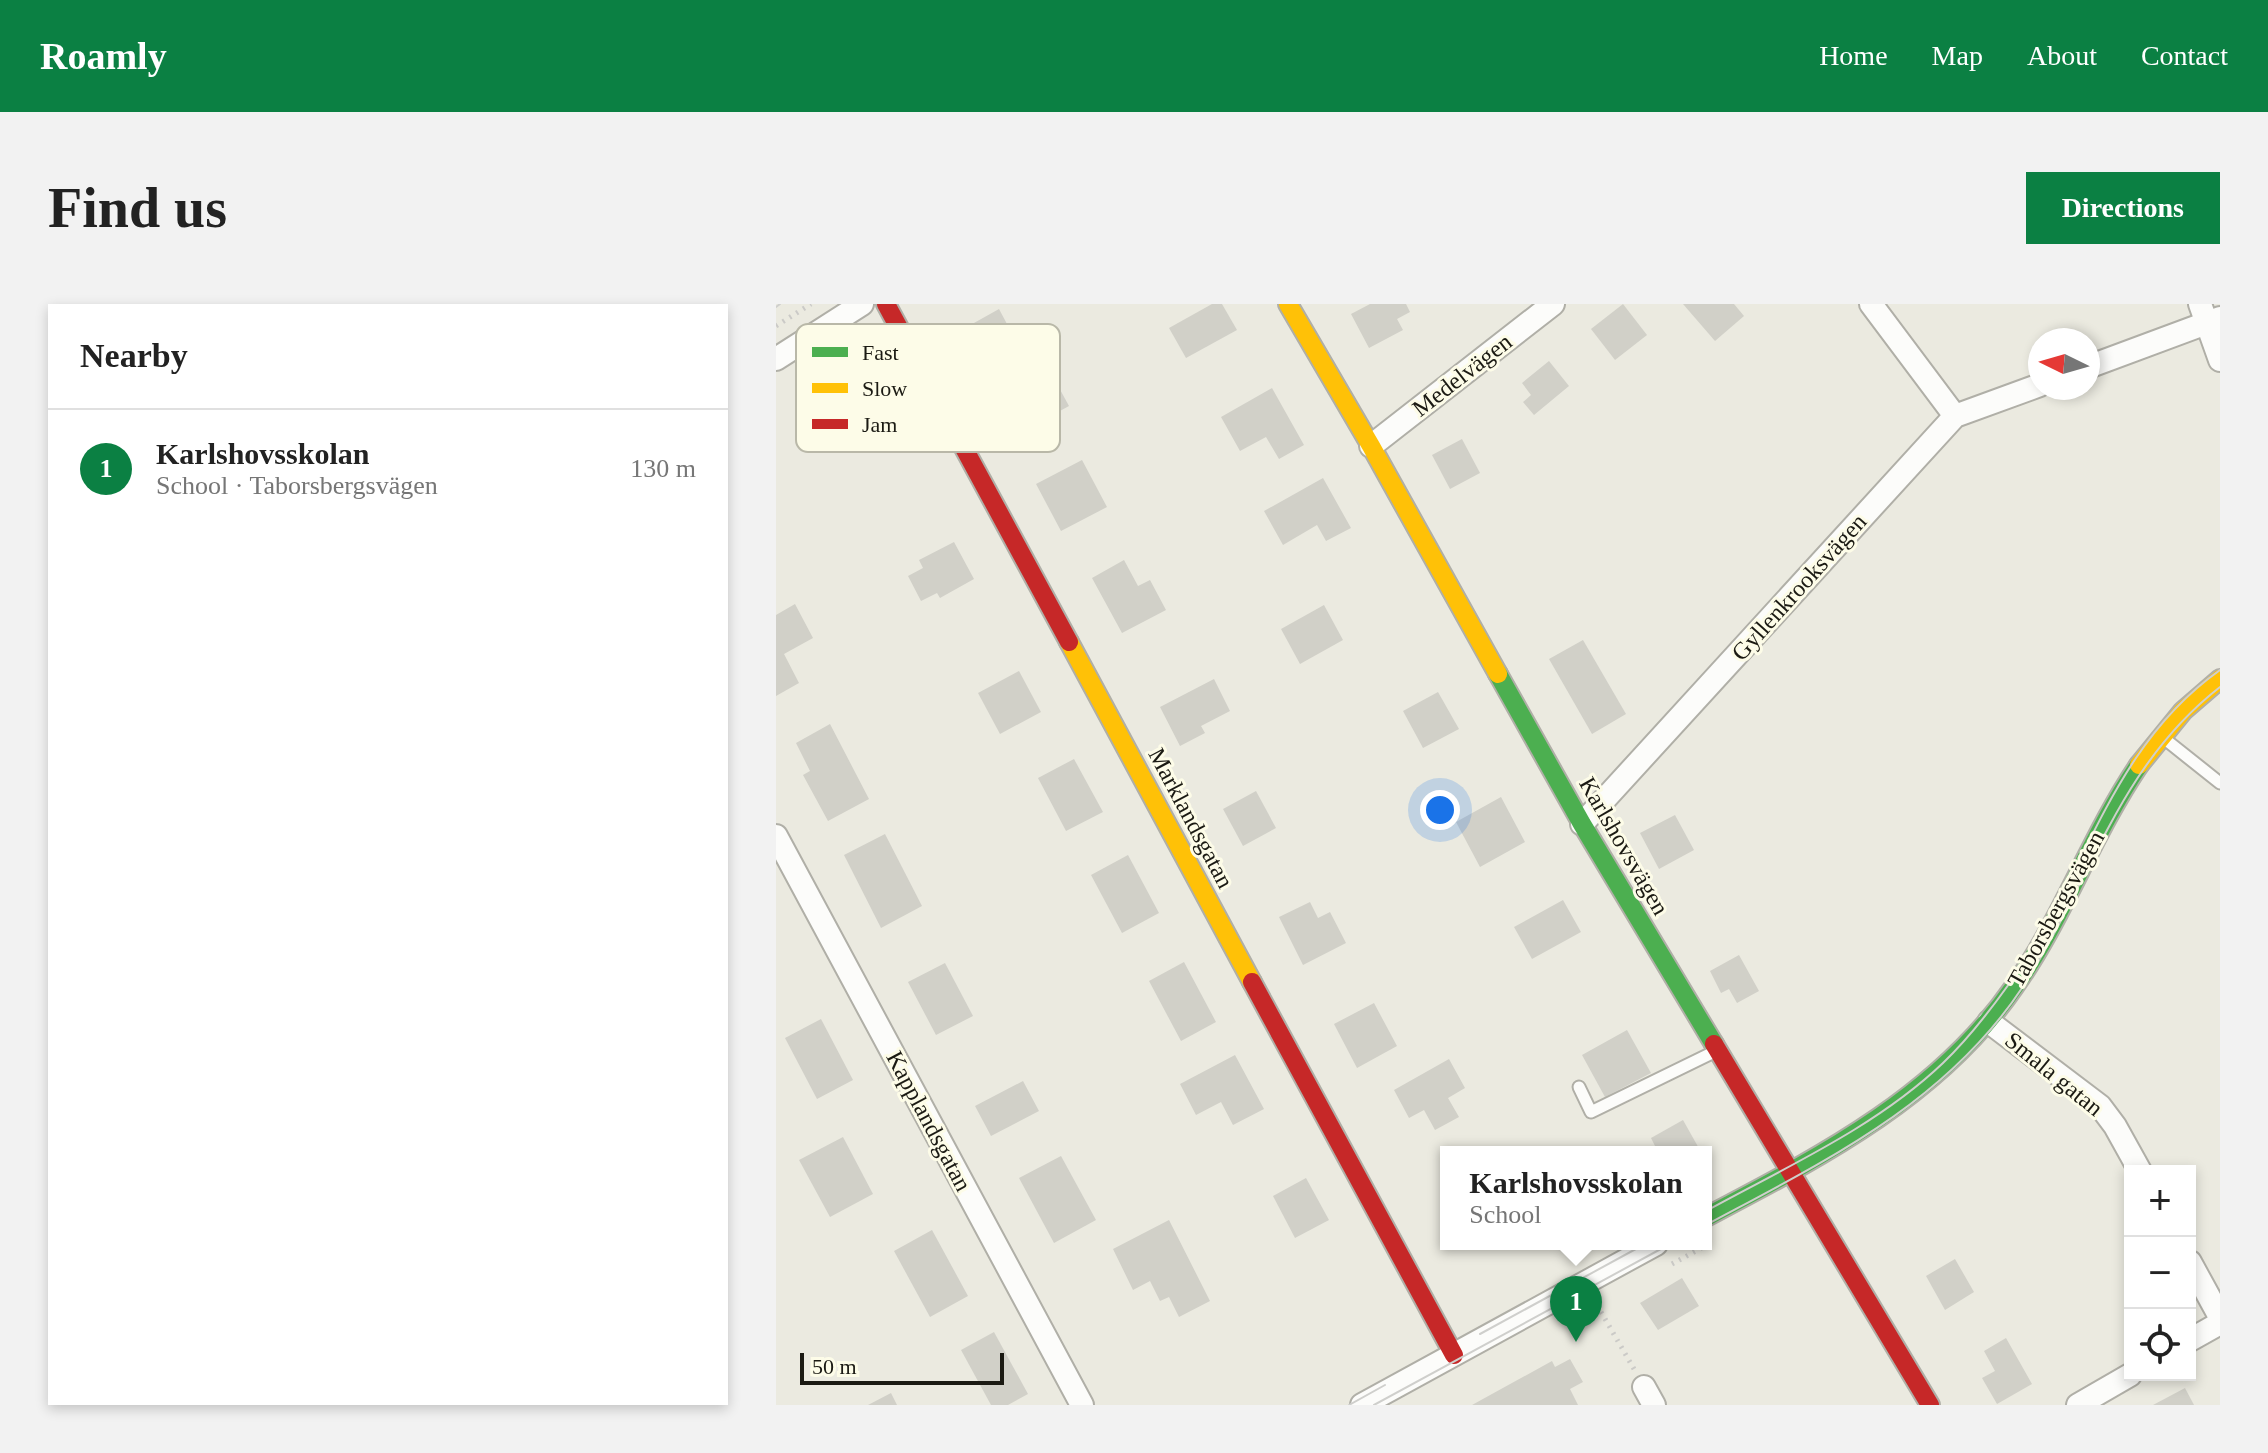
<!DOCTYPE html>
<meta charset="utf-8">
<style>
body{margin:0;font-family:Georgia,serif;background:#f2f2f2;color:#222}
.controls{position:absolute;right:24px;bottom:24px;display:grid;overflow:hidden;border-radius:0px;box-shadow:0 4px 12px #0003}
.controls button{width:72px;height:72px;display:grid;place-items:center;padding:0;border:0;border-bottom:2px solid #e0e0e0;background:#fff;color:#222;font:40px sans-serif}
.compass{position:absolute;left:1252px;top:24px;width:72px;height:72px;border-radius:50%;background:#fff;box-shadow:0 4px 12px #0003;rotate:275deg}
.scale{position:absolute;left:24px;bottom:20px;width:204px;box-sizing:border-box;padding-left:8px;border:4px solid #1b1a13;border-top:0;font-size:22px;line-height:28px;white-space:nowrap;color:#1b1a13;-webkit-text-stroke:6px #fdfce8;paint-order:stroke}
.you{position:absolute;left:664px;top:506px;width:28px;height:28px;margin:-20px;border:6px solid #fff;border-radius:50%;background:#1a73e8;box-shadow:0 0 0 12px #1a73e833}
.badge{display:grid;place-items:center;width:52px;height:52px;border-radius:50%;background:#0b8043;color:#fff;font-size:26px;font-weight:700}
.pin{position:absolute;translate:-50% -66px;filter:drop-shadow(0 2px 4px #0008)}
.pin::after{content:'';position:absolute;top:42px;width:28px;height:24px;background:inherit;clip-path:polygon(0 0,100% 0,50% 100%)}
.popup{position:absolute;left:664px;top:842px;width:272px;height:104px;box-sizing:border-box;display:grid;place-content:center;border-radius:0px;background:#fff;filter:drop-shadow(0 2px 6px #0005);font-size:26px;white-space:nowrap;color:#767676}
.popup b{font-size:30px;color:#222}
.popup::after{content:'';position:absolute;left:50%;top:100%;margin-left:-16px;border:16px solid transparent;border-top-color:#fff}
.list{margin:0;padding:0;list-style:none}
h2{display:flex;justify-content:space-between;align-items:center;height:104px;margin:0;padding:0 32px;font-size:34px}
h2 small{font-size:26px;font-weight:400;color:#767676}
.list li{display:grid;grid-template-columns:52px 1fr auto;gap:24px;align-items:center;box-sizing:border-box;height:120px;padding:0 32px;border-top:2px solid #e0e0e0}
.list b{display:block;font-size:30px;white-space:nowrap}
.list p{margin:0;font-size:26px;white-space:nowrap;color:#767676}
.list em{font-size:26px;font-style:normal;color:#767676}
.icon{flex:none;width:44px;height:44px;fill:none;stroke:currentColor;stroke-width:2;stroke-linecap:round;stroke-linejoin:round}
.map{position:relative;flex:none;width:1444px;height:1101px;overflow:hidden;border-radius:0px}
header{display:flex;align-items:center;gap:48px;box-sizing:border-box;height:112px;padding:0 40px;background:#0b8043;color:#fff}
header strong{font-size:38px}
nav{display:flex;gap:44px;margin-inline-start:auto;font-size:28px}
.intro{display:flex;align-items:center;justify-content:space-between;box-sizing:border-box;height:192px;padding:0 48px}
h1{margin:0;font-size:56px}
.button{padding:20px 36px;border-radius:0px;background:#0b8043;color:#fff;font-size:28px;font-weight:700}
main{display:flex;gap:48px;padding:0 48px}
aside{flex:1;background:#fff;border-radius:0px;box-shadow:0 4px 12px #0003}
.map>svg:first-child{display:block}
.building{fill:#d1d0c8}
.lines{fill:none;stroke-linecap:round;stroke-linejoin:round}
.lane-casing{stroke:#b0afa7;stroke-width:15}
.street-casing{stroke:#b0afa7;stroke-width:26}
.fast-casing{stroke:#b0afa7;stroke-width:22}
.slow-casing{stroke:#b0afa7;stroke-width:22}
.jam-casing{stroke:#b0afa7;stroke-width:22}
.path{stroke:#cbcac7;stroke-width:5;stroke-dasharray:2 6;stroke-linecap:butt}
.lane{stroke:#fcfcfa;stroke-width:11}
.street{stroke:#fcfcfa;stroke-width:22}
.fast{stroke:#4caf50;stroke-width:18}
.slow{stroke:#ffc107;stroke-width:18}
.jam{stroke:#c62828;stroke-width:18}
.tram{stroke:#cfcfcc;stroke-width:2}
.labels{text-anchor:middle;stroke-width:6;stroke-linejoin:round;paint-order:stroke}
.street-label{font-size:24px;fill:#1b1a13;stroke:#fdfce8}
.key{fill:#fdfce8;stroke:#b9b8a8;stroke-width:2}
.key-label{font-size:22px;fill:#1b1a13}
</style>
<header>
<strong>Roamly</strong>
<nav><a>Home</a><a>Map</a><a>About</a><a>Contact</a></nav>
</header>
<div class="intro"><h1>Find us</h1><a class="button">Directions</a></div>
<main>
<aside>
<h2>Nearby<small></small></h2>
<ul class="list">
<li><span class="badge">1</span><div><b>Karlshovsskolan</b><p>School · Taborsbergsvägen</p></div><em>130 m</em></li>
</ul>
</aside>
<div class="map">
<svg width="1444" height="1101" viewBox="0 0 1444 1101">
<rect width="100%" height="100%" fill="#ebeae0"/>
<g class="building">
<path d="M 436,0 L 446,0 L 461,26 L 410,54 L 393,24 Z"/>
<path d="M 594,0 L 630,0 L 634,8 L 621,15 L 627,26 L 593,44 L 575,10 Z"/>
<path d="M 847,0 L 871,31 L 839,56 L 815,25 Z"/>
<path d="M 907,0 L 958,0 L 968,12 L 939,37 Z"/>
<path d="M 223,5 L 245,46 L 205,67 L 189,38 L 195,34 L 189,24 Z"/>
<path d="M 773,57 L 793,82 L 758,111 L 747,98 L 755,91 L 746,79 Z"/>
<path d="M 275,69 L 293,102 L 240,131 L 222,97 Z"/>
<path d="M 496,84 L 528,141 L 503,155 L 490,133 L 464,147 L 445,113 Z"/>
<path d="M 686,135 L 704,169 L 674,185 L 656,151 Z"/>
<path d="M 306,156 L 331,203 L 285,227 L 260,180 Z"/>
<path d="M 547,174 L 575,224 L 550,237 L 541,221 L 507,241 L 488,207 Z"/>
<path d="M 178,238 L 198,275 L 164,294 L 161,289 L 145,297 L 132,272 L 147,264 L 143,256 Z"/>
<path d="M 348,256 L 362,282 L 374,276 L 390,306 L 346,329 L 316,274 Z"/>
<path d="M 19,300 L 37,334 L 8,350 L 23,379 L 0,392 L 0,311 Z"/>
<path d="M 548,301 L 567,336 L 524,360 L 505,325 Z"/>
<path d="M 807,336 L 850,410 L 816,430 L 773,355 Z"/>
<path d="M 243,367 L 265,408 L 224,430 L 202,389 Z"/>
<path d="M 438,375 L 454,407 L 425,422 L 429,429 L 404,442 L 384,403 Z"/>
<path d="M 662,388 L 683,425 L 647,444 L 627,407 Z"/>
<path d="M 54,420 L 93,495 L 52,517 L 27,471 L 34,467 L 20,439 Z"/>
<path d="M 298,455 L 327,508 L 290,527 L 262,474 Z"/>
<path d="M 480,487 L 500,524 L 467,542 L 447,505 Z"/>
<path d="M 725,493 L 749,538 L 704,563 L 680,518 Z"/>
<path d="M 899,511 L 918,546 L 883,565 L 864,529 Z"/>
<path d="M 109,530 L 146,602 L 105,624 L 68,551 Z"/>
<path d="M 352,551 L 383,609 L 346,629 L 315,571 Z"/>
<path d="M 787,596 L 805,628 L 756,655 L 738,623 Z"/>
<path d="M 534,598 L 542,614 L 554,608 L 570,639 L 527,661 L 503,613 Z"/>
<path d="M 963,651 L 983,687 L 961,699 L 953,685 L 945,689 L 934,667 Z"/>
<path d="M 408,658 L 440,718 L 405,737 L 373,677 Z"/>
<path d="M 169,659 L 197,712 L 160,731 L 132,678 Z"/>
<path d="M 598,699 L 621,742 L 581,764 L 558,720 Z"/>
<path d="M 45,715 L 77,776 L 41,795 L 9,734 Z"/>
<path d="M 851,726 L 875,769 L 829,793 L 806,751 Z"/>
<path d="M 459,751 L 488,805 L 457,821 L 445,798 L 420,811 L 404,780 Z"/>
<path d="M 673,755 L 689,784 L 672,794 L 683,813 L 659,826 L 648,806 L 633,814 L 618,786 Z"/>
<path d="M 247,777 L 263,807 L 215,832 L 199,802 Z"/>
<path d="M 907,816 L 925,848 L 882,848 L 875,834 Z"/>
<path d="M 67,833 L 97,890 L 54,913 L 23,856 Z"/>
<path d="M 285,852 L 320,916 L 278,939 L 243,874 Z"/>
<path d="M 530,874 L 553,916 L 519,934 L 497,892 Z"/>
<path d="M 393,916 L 434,997 L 403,1013 L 393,993 L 384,997 L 374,977 L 357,986 L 337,945 Z"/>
<path d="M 156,926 L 192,992 L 154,1013 L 118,947 Z"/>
<path d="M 1179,955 L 1198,988 L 1169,1006 L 1150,972 Z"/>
<path d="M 906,974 L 923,1002 L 882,1026 L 864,999 Z"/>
<path d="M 218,1028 L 252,1090 L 232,1101 L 215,1101 L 185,1046 Z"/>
<path d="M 1230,1034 L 1256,1080 L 1221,1100 L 1206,1074 L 1219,1067 L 1208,1047 Z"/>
<path d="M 794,1055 L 807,1078 L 794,1085 L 802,1101 L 696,1101 L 776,1057 L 779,1063 Z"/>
<path d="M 1409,1084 L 1418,1101 L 1377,1101 Z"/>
<path d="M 115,1089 L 121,1101 L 92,1101 Z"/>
</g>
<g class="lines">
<g class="lane-casing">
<g id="lane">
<path d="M 1385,432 L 1444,479"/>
<path d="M 803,783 L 815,808 L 940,747"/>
</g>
</g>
<g class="street-casing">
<g id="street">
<path d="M 1095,0 L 1179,112"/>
<path d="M 1424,0 L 1444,56"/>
<path d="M 0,55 L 86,0"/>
<path d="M 1312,63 L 1444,14"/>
<path d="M 595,142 L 777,0"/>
<path d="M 806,520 L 1179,112 L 1264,81"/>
<path d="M 0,532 L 306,1101"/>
<path d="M 1213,718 L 1324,802 L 1339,822 L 1364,867"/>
<path d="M 1414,958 L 1444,1013"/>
<path d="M 1414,1036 L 1444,1019"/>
<path d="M 868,1083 L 878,1101"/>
<path d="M 586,1101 L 880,940"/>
<path d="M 1302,1101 L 1354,1071"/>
</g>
</g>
<g class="fast-casing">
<g id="fast">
<path d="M 722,370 L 806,520 L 938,740"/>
<path d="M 930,913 C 1044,853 1163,792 1238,683 C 1287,614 1315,532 1363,461"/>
</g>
</g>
<g class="slow-casing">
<g id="slow">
<path d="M 512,0 L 595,142 L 722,370"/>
<path d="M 293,338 L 476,678"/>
<path d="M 1363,461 L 1407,407 L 1444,375"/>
</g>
</g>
<g class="jam-casing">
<g id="jam">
<path d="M 110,0 L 293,338"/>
<path d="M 476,678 L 678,1051"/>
<path d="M 938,740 L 1154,1101"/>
</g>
</g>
<g class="path">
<path d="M 0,22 L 35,0"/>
<path d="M 896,960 L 929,942"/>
<path d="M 821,1001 L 858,1065"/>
</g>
<use href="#lane" class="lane"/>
<use href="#street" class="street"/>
<use href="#fast" class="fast"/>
<use href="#slow" class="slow"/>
<use href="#jam" class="jam"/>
<g class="tram">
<path d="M 0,3 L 4,0"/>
<path d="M 930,907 C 1010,863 1100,823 1167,759 C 1191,736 1213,708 1233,680 C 1309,576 1332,445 1444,366"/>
<path d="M 930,921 C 1049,857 1169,800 1246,684 C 1315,579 1340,464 1444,383"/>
<path d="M 704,1030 L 869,940"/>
<path d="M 573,1101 L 609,1081"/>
<path d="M 598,1101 L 894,940"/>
</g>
</g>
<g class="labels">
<g class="street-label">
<text transform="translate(686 71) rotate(-38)" y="8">Medelvägen</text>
<text transform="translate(1023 283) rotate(-48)" y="8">Gyllenkrooksvägen</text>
<text transform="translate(415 514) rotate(62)" y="8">Marklandsgatan</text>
<text transform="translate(848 542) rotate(60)" y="8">Karlshovsvägen</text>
<text transform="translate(1280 605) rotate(-61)" y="8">Taborsbergsvägen</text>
<text transform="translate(1278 770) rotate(39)" y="8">Smala gatan</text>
<text transform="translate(153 817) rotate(62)" y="8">Kapplandsgatan</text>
</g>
</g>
<rect x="20" y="20" width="264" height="128" rx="12" class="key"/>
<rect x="36" y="43" width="36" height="10" fill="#4caf50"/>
<rect x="36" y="79" width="36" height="10" fill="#ffc107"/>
<rect x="36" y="115" width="36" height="10" fill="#c62828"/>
<g class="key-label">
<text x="86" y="56">Fast</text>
<text x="86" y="92">Slow</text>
<text x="86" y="128">Jam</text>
</g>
</svg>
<div class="controls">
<button>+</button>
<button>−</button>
<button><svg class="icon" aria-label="locate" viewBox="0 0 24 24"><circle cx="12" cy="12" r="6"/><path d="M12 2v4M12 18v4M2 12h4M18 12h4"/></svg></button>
</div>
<svg class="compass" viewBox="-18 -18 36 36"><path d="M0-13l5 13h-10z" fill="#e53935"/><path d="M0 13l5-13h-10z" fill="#767676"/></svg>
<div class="scale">50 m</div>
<div class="you"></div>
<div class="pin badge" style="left:800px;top:1038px">1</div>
<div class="popup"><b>Karlshovsskolan</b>School</div>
</div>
</main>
